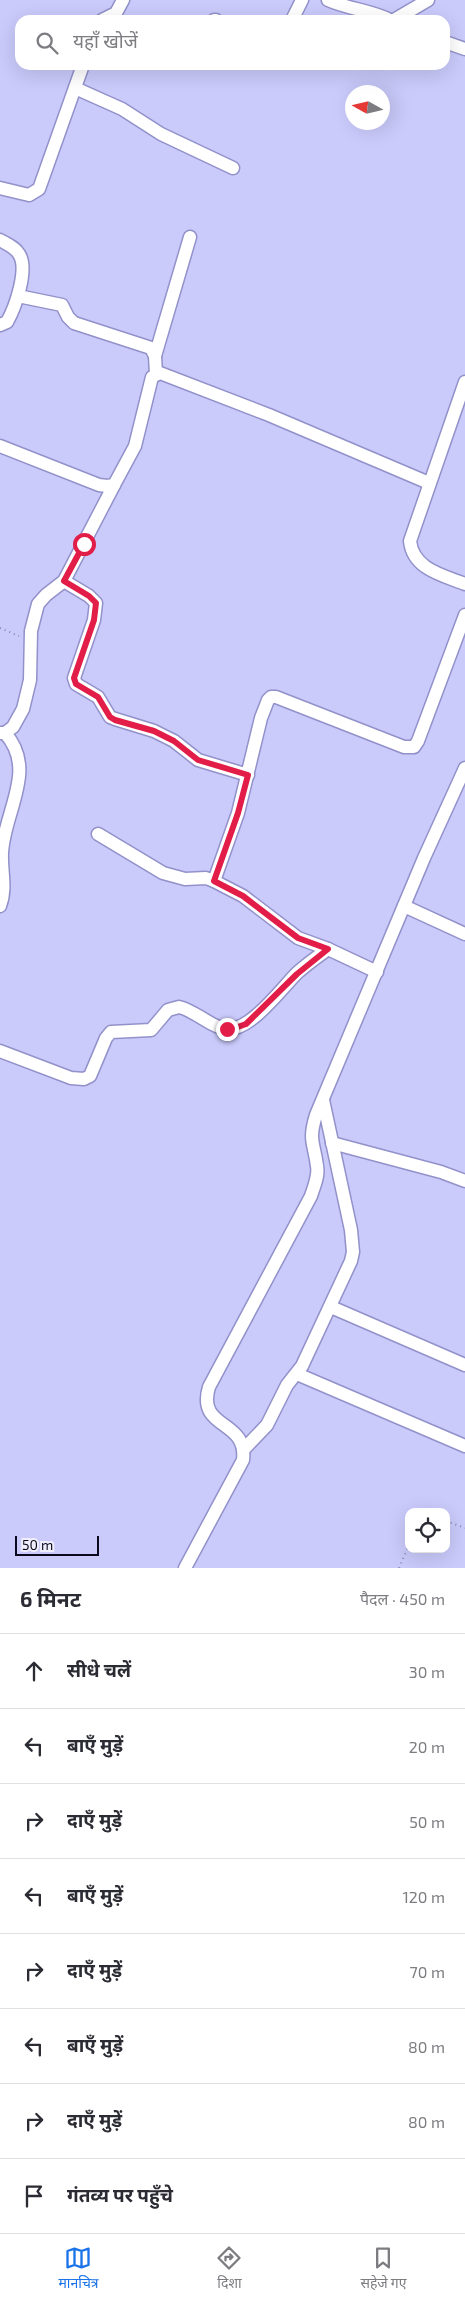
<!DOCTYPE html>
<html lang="hi">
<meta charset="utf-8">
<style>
body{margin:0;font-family:"Exo 2","Noto Sans Devanagari",sans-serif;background:#f7f7f7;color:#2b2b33}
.controls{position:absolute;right:15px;bottom:15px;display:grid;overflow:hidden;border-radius:10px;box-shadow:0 5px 20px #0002}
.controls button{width:45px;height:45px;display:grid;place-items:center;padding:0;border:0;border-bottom:1px solid #e1e1e2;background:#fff;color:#2b2b33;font:25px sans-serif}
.compass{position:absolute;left:345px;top:85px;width:45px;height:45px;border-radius:50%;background:#fff;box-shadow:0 5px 20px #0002;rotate:278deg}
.scale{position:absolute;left:15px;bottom:12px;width:84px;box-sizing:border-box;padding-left:5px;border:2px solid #0b091d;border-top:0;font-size:14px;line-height:18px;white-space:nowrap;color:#0b091d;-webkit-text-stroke:4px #efeffc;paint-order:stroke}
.stop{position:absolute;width:15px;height:15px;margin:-11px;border:4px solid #e11d48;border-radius:50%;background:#fff}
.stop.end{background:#e11d48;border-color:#fff;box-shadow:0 1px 5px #0008}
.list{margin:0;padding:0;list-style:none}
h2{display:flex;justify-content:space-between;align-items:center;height:65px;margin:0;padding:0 20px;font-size:21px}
h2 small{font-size:16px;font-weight:400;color:#7c7c81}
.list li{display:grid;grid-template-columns:32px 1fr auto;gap:15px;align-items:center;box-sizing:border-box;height:75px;padding:0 20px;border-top:1px solid #e1e1e2}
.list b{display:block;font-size:19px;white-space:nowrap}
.list em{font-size:16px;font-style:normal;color:#7c7c81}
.icon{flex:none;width:28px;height:28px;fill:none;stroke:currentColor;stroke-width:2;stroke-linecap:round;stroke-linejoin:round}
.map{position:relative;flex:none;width:465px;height:1568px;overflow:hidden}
.search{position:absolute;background:#fff;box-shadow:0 5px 20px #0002;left:15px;right:15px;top:15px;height:55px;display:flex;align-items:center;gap:12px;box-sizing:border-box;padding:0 18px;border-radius:15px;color:#7c7c81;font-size:19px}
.sheet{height:665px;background:#fff}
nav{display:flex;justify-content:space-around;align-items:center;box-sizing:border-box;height:70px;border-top:1px solid #e1e1e2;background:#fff;font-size:14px;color:#7c7c81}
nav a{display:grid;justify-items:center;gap:2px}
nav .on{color:#1a73e8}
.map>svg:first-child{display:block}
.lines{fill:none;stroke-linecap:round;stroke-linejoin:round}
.minor-casing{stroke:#9291ca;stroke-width:15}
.path{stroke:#8888af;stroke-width:2;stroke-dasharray:1 4;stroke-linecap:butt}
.minor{stroke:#fff;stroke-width:12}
.route{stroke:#e11d48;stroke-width:6}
</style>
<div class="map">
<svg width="465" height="1568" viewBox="0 0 465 1568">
<rect width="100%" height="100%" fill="#cacafb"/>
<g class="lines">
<g class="minor-casing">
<g id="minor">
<path d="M 328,0 C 348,9 370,10 390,20"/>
<path d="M 102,20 L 116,13 L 123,0"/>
<path d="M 214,20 L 216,20"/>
<path d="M 292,20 L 302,0"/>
<path d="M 394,20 L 428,0"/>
<path d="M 445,42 L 465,49"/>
<path d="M 75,88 L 122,109 L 161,134 L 233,168"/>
<path d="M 0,188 L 29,195 L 39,189 L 83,65"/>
<path d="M 0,240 C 7,244 15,247 19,254 C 29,269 15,308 7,322 L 0,325"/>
<path d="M 18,296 L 62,305 L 68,317 L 74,323 L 151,348 L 155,356 L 156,374"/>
<path d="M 155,356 L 190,237"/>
<path d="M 465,382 L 410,541 C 413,569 442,575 465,584"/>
<path d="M 0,446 L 99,485 L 107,486 L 114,485 L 135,446 L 152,377 L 160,373 L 269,415 L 429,483"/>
<path d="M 64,581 L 89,596 L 96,603 L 94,620 L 74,678 L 76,684 L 98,697 L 110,717 L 115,719 L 154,731 L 174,741 L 198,760 L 248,775"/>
<path d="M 0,733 L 5,733 L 13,727 L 23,709 L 30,680 L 31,631 L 38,604 L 46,595 L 64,581 L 114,485"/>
<path d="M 98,834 L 163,873 L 185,879 L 206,878 L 214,881 L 243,896 L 298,938 L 328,949 L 377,972"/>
<path d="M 214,881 L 238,813 L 261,718 L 268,700 L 271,697 L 276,697 L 404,747 L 414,747 L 418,741 L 465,615"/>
<path d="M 0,906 C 7,888 1,872 2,853 C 4,811 38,770 5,733"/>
<path d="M 404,906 L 465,934"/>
<path d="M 0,1051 L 71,1078 L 84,1079 L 90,1076 L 106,1038 L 111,1032 L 151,1030 L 168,1010 L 179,1007 C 196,1011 209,1026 225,1029 C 249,1033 281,989 297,973 C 307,964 317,957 328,949"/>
<path d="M 332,1143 L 441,1172 L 465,1181"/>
<path d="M 331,1307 L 465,1365"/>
<path d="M 297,1374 L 465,1446"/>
<path d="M 244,1449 L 267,1425 L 287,1385 L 302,1366 L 351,1261 L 353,1252 L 351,1230 L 323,1100"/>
<path d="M 185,1568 L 243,1460 C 248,1419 196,1430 209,1387 L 311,1196 C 314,1186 319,1176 317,1166 C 314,1142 308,1141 316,1115 L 424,858 L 465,768"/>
</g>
</g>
<g class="path">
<path d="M 0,628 L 19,636"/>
<path d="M 446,1521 L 465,1528"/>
<path d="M 399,1568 L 409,1545"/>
</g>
<use href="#minor" class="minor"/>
</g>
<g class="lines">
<path class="route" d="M 84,544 L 64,581 L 89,596 L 96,603 L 94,620 L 74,678 L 76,684 L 98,697 L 110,717 L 115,720 L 154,731 L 174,741 L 198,760 L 248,775 L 238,813 L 214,881 L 243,896 L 298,938 L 328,949 L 297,974 L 246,1024 L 235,1028 L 227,1029"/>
</g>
</svg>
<div class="controls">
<button><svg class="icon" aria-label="locate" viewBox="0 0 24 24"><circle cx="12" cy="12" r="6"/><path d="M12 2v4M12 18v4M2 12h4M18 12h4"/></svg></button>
</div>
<svg class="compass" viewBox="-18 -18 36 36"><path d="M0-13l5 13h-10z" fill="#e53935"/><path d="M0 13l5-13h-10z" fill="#7c7c81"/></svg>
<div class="scale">50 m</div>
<div class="stop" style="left:84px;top:544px"></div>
<div class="stop end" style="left:227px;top:1029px"></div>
<div class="search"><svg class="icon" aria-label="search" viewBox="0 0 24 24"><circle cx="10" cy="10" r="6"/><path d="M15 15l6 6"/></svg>यहाँ खोजें</div>
</div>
<section class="sheet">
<h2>6 मिनट<small>पैदल · 450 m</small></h2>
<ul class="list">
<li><svg class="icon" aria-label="ahead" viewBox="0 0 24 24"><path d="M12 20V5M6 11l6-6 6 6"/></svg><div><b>सीधे चलें</b></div><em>30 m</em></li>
<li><svg class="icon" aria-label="left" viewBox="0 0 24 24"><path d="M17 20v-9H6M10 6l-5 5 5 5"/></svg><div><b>बाएँ मुड़ें</b></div><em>20 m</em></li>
<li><svg class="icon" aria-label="right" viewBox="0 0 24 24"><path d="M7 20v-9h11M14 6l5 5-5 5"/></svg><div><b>दाएँ मुड़ें</b></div><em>50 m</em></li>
<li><svg class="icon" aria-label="left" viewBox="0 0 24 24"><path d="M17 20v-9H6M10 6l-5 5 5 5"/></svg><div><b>बाएँ मुड़ें</b></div><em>120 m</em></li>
<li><svg class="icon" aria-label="right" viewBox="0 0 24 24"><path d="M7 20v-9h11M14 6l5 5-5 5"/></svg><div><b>दाएँ मुड़ें</b></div><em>70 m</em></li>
<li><svg class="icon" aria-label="left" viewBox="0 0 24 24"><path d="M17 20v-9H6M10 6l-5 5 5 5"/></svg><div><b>बाएँ मुड़ें</b></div><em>80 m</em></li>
<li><svg class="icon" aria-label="right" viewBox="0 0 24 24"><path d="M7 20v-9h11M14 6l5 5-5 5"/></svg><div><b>दाएँ मुड़ें</b></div><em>80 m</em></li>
<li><svg class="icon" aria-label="arrive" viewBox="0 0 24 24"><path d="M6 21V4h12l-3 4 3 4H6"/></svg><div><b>गंतव्य पर पहुँचे</b></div></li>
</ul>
</section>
<nav>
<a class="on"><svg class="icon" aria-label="map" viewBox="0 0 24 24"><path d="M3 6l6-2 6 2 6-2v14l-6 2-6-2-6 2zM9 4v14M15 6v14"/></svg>मानचित्र</a>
<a><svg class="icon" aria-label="directions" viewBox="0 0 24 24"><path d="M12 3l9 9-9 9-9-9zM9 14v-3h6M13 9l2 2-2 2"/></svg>दिशा</a>
<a><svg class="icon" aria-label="saved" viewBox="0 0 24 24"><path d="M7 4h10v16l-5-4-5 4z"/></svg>सहेजे गए</a>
</nav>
